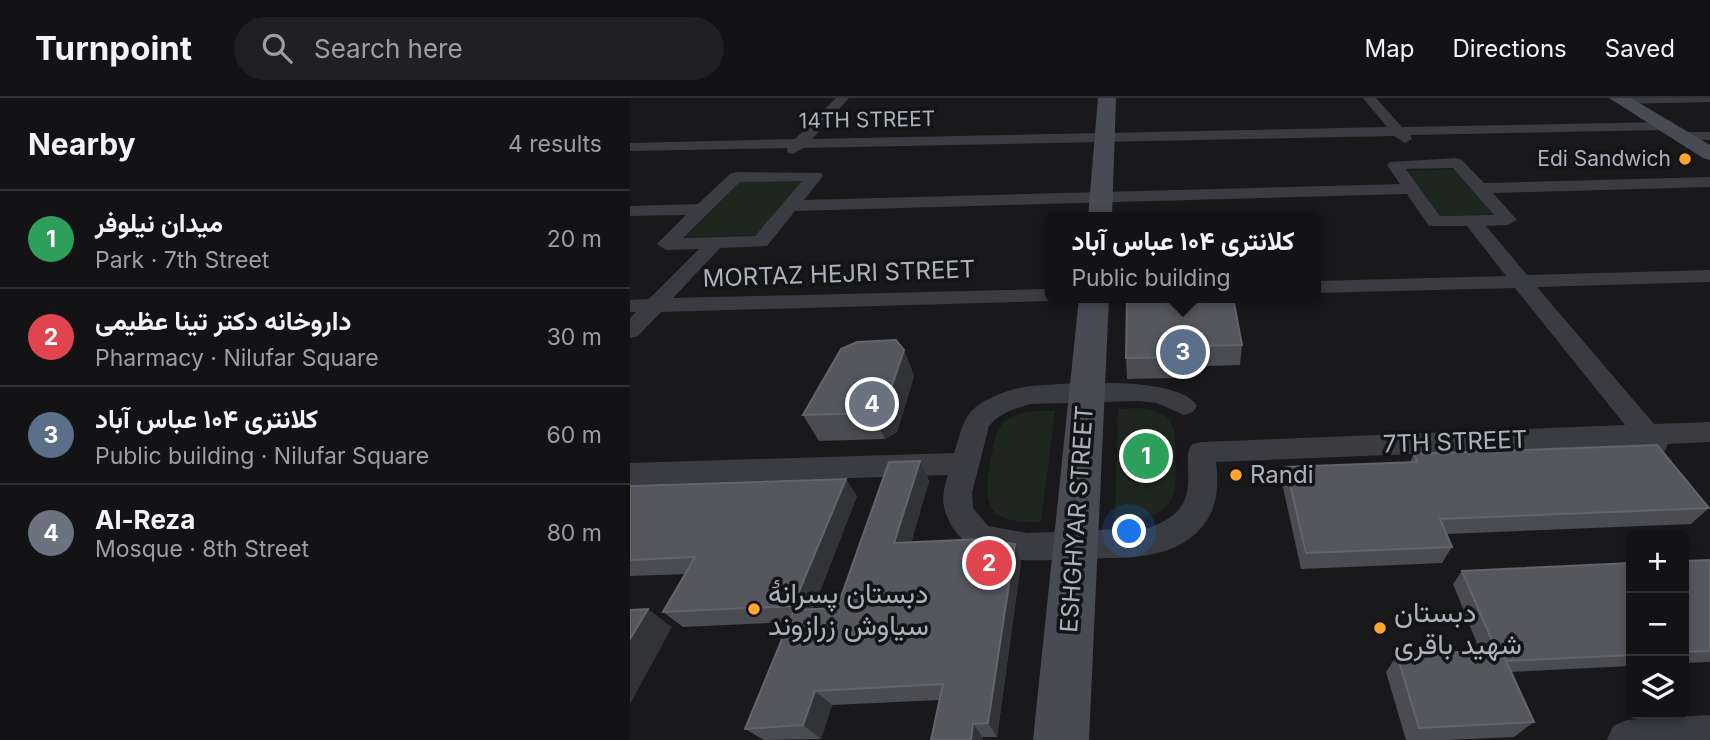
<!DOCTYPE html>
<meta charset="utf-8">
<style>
body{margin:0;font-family:Inter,Vazirmatn,sans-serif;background:#202022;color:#f1f3f6}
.controls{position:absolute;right:21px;bottom:21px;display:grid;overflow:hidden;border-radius:10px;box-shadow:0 4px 10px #0003}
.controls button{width:63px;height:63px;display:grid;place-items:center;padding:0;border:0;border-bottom:2px solid #323234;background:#131315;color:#f1f3f6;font:35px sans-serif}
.you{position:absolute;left:500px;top:434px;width:24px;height:24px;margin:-18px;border:5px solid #fff;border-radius:50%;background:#1a73e8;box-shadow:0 0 0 10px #1a73e833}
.badge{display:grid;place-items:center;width:46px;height:46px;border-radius:50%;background:#ffa42e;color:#fff;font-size:23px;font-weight:700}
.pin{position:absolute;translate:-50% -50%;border:4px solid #fff;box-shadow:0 2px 7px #0006}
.popup{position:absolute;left:415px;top:114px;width:276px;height:91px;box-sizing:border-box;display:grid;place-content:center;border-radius:10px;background:#131315;filter:drop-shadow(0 2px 5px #0005);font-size:23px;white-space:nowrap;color:#9d9ea0}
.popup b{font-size:26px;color:#f1f3f6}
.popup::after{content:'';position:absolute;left:50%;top:100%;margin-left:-14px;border:14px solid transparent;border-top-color:#131315}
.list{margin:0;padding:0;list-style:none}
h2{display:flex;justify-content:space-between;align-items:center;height:91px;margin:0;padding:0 28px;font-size:30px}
h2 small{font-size:23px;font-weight:400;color:#9d9ea0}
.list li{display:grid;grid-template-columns:46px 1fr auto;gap:21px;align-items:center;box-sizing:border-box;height:98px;padding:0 28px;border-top:2px solid #323234}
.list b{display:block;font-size:26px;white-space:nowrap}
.list p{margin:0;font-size:23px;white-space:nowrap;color:#9d9ea0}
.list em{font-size:23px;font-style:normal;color:#9d9ea0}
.icon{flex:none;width:38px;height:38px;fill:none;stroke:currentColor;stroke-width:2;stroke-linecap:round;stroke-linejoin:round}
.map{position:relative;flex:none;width:1080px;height:642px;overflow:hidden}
header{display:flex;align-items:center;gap:42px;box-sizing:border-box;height:98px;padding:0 35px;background:#131315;border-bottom:2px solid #323234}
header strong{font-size:33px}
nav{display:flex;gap:38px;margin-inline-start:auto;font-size:24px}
.search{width:490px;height:63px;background:#202022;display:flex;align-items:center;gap:18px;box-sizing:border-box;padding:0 24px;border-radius:38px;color:#9d9ea0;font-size:26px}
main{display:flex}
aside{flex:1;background:#131315}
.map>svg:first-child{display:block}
.green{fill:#1e271f}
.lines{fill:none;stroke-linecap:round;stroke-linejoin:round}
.street{fill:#3a3c41;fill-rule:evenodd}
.secondary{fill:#484b51;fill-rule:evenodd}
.wall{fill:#4a4c51}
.shaded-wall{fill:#323337}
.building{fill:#55575d;stroke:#62656c;stroke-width:2}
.poi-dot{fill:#ffa42e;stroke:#141417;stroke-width:2.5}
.labels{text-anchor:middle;stroke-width:7;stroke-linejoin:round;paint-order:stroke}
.far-street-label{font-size:21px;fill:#abb2bc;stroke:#141417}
.far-poi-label{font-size:21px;fill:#abb2bc;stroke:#141417;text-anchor:end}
.street-label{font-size:24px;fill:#abb2bc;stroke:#141417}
.poi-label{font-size:24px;fill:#abb2bc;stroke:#141417;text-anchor:start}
.near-poi-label{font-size:28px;fill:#abb2bc;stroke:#141417;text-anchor:start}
</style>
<header>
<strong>Turnpoint</strong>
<div class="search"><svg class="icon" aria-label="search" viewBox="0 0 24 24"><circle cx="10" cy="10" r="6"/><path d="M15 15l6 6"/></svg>Search here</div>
<nav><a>Map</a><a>Directions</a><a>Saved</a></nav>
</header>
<main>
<aside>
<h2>Nearby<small>4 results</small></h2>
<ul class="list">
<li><span class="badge" style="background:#2e9e5b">1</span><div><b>میدان نیلوفر</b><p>Park · 7th Street</p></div><em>20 m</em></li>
<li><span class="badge" style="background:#e0444e">2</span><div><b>داروخانه دکتر تینا عظیمی</b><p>Pharmacy · Nilufar Square</p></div><em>30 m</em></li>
<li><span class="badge" style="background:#5c6f8a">3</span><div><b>کلانتری ۱۰۴ عباس آباد</b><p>Public building · Nilufar Square</p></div><em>60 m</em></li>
<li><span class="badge" style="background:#6b7280">4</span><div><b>Al-Reza</b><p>Mosque · 8th Street</p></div><em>80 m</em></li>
</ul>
</aside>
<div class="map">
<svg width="1080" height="642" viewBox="0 0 1080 642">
<rect width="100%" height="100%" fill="#19191c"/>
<g class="green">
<path d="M 825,71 L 864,116 L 811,118 L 778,73 Z"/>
<path d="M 173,82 L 126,137 L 55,139 L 111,83 Z"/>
<path d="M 488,311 C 504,310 523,308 536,319 C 547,328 545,343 545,355 C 549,410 540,419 485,421 Z"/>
<path d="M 425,313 L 411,424 C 358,426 351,409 361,361 C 364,347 365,331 377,322 C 392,312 408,313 425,313 Z"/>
</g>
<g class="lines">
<g class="street">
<path d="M 206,0 L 219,0 L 182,41 L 757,29 L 733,0 L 746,0 L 772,29 L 1034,24 L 1041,28 L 1034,32 L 780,37 L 782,41 L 775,45 L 764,38 L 173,50 L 163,56 L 158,55 L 157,50 L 0,53 L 0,45 L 165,41 Z"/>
<path d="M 987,0 L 1080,0 L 1080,4 L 992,6 L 987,5 Z"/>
<path d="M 1051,34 L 1080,34 L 1080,42 L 1046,41 L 1044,38 Z"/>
<path d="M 827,60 L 832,62 L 854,85 L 1080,79 L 1080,89 L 863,95 L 887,122 L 878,127 L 856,128 L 897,177 L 1080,172 L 1080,184 L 907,189 L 1024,326 L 1080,324 L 1080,344 L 1038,346 L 1035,353 C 1024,357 1018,356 1010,347 L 586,364 C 589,387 588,411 571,430 C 542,464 490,459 450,461 C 405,462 343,471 319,423 C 311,407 312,395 318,377 L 0,387 L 0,365 L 324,355 C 330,339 332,319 347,308 C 363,297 383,290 402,288 C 436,285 549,277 567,308 L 563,314 L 554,317 L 527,305 L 509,303 L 401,306 C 385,310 370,315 359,328 L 342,395 L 343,410 L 358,428 L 397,435 L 519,430 C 552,417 560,404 558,369 C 558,360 557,355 561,347 L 571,344 L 995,327 L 885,190 L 686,195 L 686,183 L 876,178 L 837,128 L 799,128 L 777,96 L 165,113 L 137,148 L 90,150 L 43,200 L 420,191 L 420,200 L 429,200 L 420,203 L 31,214 L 8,238 L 0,240 L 0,220 L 6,214 L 0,214 L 0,202 L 19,201 L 69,151 L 36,152 L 27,146 L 56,117 L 0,118 L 0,108 L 68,106 L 100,76 L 106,74 L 191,75 L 193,78 L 174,102 L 770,86 L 757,67 L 760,64 ZM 823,70 L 864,117 L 810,118 L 776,71 ZM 172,83 L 125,138 L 53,140 L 110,84 Z"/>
<path d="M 1080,617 L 1080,642 L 977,642 L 983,628 L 997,622 Z"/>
</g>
<g class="secondary">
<path d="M 468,0 L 486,0 L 482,119 L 458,119 Z"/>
<path d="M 979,0 L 1001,0 L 1080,47 L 1080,62 L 1073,60 Z"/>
<path d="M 449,200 L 479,200 L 459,642 L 403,642 Z"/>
</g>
</g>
<g class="wall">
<path d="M 497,200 L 612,247 L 610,267 L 546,269 L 546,280 L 497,281 L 496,260 Z"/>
<path d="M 274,252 L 284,278 L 267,334 L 255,341 L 189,343 L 173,317 Z"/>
<path d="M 784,356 L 1079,410 L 1061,426 L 816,436 L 822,449 L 812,465 L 671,471 L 652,385 L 656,369 L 780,364 Z"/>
<path d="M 290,363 L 299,383 L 281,444 L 385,446 L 391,464 L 367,639 L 353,639 L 353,642 L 301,642 L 310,602 L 202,607 L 191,641 L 134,642 L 115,631 L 159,524 L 53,529 L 33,514 L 55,476 L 0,478 L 0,388 L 227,398 L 183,511 L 207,510 Z"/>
<path d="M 1080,462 L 1080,564 L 1054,565 L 1054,463 Z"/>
<path d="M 1001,465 L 1001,568 L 881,574 L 904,624 L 884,639 L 817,642 L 776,642 L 756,574 L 767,557 L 850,553 L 823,486 L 832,473 Z"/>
</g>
<g class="shaded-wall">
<path d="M 274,252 L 284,278 L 267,334 L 255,341 L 242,315 Z"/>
<path d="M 290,363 L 299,383 L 276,463 L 264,445 Z"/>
<path d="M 216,381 L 227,398 L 178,523 L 163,508 Z"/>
<path d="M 385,446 L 391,464 L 367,639 L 358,625 Z"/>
<path d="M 18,511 L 42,529 L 0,606 L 0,541 Z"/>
<path d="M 185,593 L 202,607 L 191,641 L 173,627 Z"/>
<path d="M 343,626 L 353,639 L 353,642 L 341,642 Z"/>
</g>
<g class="building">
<path d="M 497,200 L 603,200 L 612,247 L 546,248 L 546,259 L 496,260 Z"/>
<path d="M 266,242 L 274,252 L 255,308 L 242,315 L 173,317 L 211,251 L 227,244 Z"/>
<path d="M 1027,347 L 1079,410 L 810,421 L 822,449 L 676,455 L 656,369 L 787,364 L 784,356 Z"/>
<path d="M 290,363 L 264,445 L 352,441 L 385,446 L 358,625 L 343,626 L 341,642 L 301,642 L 313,586 L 185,593 L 173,627 L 115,631 L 164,512 L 207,510 L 259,364 Z"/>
<path d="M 216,381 L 163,508 L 33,514 L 65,459 L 0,462 L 0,388 Z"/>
<path d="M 1080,462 L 1080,553 L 1054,554 L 1054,463 Z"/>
<path d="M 1001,465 L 1001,557 L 876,563 L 871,552 L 866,552 L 832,473 Z"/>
<path d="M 18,511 L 0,541 L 0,512 Z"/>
<path d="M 871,552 L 904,624 L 789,630 L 767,557 Z"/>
</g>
<g class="poi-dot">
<circle cx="1055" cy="61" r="7"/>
<circle cx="606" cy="377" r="7"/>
<circle cx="124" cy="511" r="7"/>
<circle cx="750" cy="530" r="7"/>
</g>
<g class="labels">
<g class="far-street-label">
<text transform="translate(237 22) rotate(-1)" y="7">14TH STREET</text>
</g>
<g class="far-poi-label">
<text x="1041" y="68">Edi Sandwich</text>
</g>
<g class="street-label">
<text transform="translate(209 176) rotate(-2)" y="8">MORTAZ HEJRI STREET</text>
<text transform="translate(825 344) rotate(-2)" y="8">7TH STREET</text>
<text transform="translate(447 421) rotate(-86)" y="8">ESHGHYAR STREET</text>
</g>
<g class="poi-label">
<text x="620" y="385">Randi</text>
</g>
<g class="near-poi-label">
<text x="138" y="505">دبستان پسرانهٔ<tspan x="138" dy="32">سیاوش زرازوند</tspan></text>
<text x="764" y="524">دبستان<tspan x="764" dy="32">شهید باقری</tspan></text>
</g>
</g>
</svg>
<div class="controls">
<button>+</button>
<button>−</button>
<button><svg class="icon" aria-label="layers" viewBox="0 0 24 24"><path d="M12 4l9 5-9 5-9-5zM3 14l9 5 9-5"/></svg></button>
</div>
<div class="you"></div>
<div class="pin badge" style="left:516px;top:358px;background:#2e9e5b">1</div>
<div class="pin badge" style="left:359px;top:465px;background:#e0444e">2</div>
<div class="pin badge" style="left:553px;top:254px;background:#5c6f8a">3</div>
<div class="popup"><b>کلانتری ۱۰۴ عباس آباد</b>Public building</div>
<div class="pin badge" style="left:242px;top:306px;background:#6b7280">4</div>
</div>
</main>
